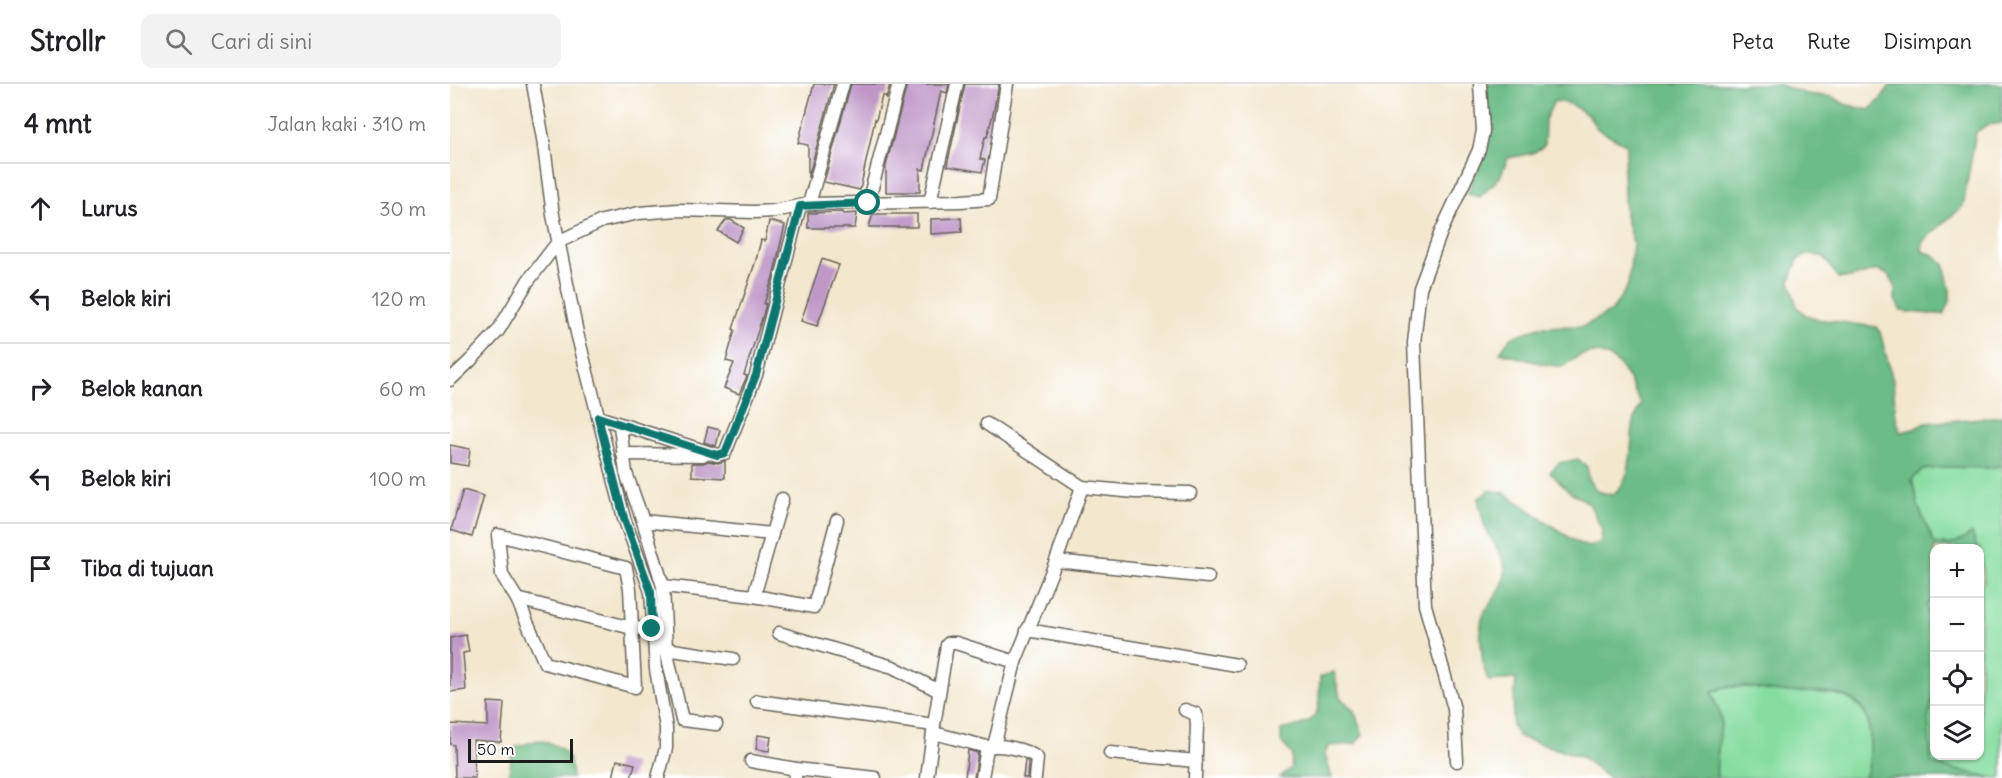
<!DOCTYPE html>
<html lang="id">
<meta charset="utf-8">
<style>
body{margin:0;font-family:Delius,sans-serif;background:#f2f2f2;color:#202124}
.controls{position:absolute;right:18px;bottom:18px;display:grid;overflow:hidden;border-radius:12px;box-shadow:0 2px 4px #0004}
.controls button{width:54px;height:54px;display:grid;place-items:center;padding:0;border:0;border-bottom:2px solid #e0e0e0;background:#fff;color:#202124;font:30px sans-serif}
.scale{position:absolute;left:18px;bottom:15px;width:105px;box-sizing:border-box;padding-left:6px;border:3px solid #1c1c1c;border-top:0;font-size:16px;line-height:21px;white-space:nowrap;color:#1c1c1c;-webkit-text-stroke:4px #fff;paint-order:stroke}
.stop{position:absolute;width:18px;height:18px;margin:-14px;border:4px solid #0f766e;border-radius:50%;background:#fff}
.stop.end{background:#0f766e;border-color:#fff;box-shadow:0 2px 6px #0008}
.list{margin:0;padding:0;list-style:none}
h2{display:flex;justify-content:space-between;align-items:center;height:78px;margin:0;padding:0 24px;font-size:26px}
h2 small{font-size:20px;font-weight:400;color:#757577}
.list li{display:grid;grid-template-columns:39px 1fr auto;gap:18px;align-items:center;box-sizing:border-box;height:90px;padding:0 24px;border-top:2px solid #e0e0e0}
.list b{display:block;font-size:22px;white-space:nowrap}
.list em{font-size:20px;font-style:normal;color:#757577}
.icon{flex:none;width:33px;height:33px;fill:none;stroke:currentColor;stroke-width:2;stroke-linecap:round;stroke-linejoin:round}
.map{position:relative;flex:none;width:1552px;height:694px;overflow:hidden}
header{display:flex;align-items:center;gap:36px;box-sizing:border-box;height:84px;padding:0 30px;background:#fff;border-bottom:2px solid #e0e0e0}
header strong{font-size:28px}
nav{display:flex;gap:33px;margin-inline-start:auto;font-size:21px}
.search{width:420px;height:54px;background:#f2f2f2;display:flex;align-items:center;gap:15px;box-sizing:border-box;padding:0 21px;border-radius:12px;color:#757577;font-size:22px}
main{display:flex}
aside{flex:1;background:#fff}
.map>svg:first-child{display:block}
.green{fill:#86dda0;stroke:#517c5e;stroke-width:1.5}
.forest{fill:#6cbc86;stroke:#446c51;stroke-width:1.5}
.building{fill:#bf98c8}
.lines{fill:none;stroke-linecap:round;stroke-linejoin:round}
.minor-casing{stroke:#67635a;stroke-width:15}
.minor{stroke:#fff;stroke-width:12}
.route{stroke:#0f766e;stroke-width:8}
</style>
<header>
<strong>Strollr</strong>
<div class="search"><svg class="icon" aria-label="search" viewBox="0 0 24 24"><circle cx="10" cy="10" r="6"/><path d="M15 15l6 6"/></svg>Cari di sini</div>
<nav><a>Peta</a><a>Rute</a><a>Disimpan</a></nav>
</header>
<main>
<aside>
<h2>4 mnt<small>Jalan kaki · 310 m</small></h2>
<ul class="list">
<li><svg class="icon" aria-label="ahead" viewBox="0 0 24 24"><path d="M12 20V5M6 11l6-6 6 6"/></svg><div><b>Lurus</b></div><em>30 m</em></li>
<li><svg class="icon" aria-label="left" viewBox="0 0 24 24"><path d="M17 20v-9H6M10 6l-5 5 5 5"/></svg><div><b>Belok kiri</b></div><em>120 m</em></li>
<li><svg class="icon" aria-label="right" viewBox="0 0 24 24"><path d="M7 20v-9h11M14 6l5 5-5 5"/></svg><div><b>Belok kanan</b></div><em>60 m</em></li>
<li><svg class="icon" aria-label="left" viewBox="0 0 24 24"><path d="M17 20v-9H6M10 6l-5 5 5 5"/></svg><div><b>Belok kiri</b></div><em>100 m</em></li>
<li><svg class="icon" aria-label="arrive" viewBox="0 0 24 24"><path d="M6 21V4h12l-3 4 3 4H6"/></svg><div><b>Tiba di tujuan</b></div></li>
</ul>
</aside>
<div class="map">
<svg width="1552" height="694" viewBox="0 0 1552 694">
<rect width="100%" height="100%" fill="#fff"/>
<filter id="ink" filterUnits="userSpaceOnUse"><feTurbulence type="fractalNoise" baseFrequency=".0167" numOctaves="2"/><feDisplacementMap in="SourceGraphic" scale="12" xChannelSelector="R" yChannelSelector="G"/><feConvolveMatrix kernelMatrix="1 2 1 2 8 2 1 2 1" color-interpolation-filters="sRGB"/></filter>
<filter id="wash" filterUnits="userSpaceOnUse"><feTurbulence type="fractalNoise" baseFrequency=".008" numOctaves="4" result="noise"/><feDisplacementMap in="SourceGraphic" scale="24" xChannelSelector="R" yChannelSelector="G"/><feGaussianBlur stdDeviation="1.35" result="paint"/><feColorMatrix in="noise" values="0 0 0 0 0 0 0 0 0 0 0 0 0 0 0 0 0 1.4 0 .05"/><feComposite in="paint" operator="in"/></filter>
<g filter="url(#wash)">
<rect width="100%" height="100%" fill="#f3e7ce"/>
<g class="green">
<path d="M 1552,381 L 1552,694 C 1533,694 1499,687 1481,679 L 1478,635 L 1484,607 L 1484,672 L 1530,672 L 1530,502 L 1534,498 C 1534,486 1530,476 1530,464 L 1527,464 L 1522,450 C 1509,460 1500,462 1484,459 L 1468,422 L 1462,395 L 1472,386 L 1497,383 L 1541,384 Z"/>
<path d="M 1484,513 L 1484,551 L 1476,522 Z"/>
<path d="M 1274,603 C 1283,603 1293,603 1302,604 C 1313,605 1323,608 1334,608 C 1375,609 1421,602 1420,658 C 1420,669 1420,685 1414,694 L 1267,694 C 1264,676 1271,656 1271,636 C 1270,627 1264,618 1262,609 Z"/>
</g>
<g class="forest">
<path d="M 1037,0 L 1328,0 L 1356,10 L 1383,13 L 1394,20 L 1419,26 L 1430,16 L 1441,0 L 1552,0 L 1552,39 L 1537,41 L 1526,48 L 1513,122 L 1473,157 L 1472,167 L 1484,171 L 1494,180 L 1500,206 L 1500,218 L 1494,230 L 1480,230 L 1451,227 L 1445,215 L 1445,202 L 1439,191 L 1427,186 L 1401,194 L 1388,194 L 1374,173 L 1360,170 L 1348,175 L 1340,197 L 1347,223 L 1356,231 L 1367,235 L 1426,243 L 1430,248 L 1443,297 L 1446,334 L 1451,348 L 1464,345 L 1476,339 L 1552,332 L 1552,381 L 1541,384 L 1497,383 L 1472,386 L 1462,396 L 1468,422 L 1484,459 C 1500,462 1509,460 1522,449 L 1527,464 L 1484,464 L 1484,513 L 1476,522 L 1484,551 L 1484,607 L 1478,635 L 1481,679 C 1500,688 1520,686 1539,694 L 1414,694 C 1420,685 1420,669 1420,658 C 1420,643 1417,625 1404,617 C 1383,603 1353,610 1330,608 C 1312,606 1293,600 1275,603 C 1271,604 1266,607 1262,608 C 1264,618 1270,627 1271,636 C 1271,656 1264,677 1267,694 L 1158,694 L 1132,673 L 1069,653 L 1062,641 L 1066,595 L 1039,597 C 1032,586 1027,542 1034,529 C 1042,515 1057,503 1055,484 C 1054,470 1040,456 1035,443 C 1032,434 1030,424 1028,415 L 1040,406 L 1053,408 L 1126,458 L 1138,463 L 1150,459 L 1152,446 L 1139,419 L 1120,408 L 1100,388 L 1109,379 L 1128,375 L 1137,383 L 1139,396 L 1147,407 L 1162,411 C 1185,396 1179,361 1184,337 C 1186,331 1189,325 1191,320 C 1178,295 1169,263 1134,270 C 1125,272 1120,281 1110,282 C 1096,283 1065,272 1050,268 L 1060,254 L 1089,243 L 1134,242 L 1162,227 L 1178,201 L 1183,159 L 1175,132 L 1173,87 L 1176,73 L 1176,60 L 1146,44 L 1140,33 L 1129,25 L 1117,19 L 1104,17 L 1095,36 L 1094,62 L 1083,69 L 1058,74 L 1050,93 L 1030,113 L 1017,110 L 1037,60 Z"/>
<path d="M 884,588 L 890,613 L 904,627 L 913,650 L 905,660 L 878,662 L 875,671 L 882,694 L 829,694 L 841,684 L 842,670 L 831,658 L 831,646 C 873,637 868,632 870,593 Z"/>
<path d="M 88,656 C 113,662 121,668 122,694 L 58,694 L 63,664 Z"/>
</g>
<g id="blocks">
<g class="building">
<path d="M 364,0 L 384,0 L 358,94 L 358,61 L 348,59 Z"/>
<path d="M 401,0 L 440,0 L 436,16 L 436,12 L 432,12 L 426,36 L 425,35 L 410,106 L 374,98 Z"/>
<path d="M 457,0 L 499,0 L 497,9 L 491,7 L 474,86 L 470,85 L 470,108 L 436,108 L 436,82 Z"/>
<path d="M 515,0 L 549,0 L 543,30 L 537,53 L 535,53 L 530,75 L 535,76 L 532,88 L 497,82 Z"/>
<path d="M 393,128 L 393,130 L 407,129 L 405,144 L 358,144 L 358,129 Z"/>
<path d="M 423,130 L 467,130 L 467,143 L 419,143 Z"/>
<path d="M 511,134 L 512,148 L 481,150 L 481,135 Z"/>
<path d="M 276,136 L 281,136 L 294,144 L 286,158 L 268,147 Z"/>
<path d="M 319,137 L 335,141 L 323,193 L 314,220 L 316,220 L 313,231 L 294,291 L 297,292 L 289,310 L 274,304 L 284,279 L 276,277 L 285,246 L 283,245 L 306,176 L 311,156 L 315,157 Z"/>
<path d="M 372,175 L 389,181 L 367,242 L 351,237 Z"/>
<path d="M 258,343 L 270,346 L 266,362 L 254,358 Z"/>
<path d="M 0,361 L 20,365 L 18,382 L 0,379 Z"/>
<path d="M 258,377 L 268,379 L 275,377 L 275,394 L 242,392 L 242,379 L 253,379 Z"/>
<path d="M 13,406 L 34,412 L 22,453 L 1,446 Z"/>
<path d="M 16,551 L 19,568 L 13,569 L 16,606 L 0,608 L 0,554 Z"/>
<path d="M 38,618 L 54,619 L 51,658 L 23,656 L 25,694 L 5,694 L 4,661 L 0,660 L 1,640 L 38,642 Z"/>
<path d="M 308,651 L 321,653 L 319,667 L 306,665 Z"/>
<path d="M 518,666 L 528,669 L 524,694 L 515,694 Z"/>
<path d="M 167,676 L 185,680 L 181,694 L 163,694 Z"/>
<path d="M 575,676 L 578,678 L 577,694 L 573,694 Z"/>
</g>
</g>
</g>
<g filter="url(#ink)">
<use href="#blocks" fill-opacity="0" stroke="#67635a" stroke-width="1.5"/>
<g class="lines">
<g class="minor-casing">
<g id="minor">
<path d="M 83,0 L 93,55 L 103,131 L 127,249 L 174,434 L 201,508 L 206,585 L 216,644 L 216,664 L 208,694"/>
<path d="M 480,118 L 507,0"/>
<path d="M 418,119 L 449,0"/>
<path d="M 359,120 L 393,0"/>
<path d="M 0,296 L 21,276 L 48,247 L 78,197 L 108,158 L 152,137 L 189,129 L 228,126 L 304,128 L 324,127 L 359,120 L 511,117 L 539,115 L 557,0"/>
<path d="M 148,333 L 267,371 L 275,369 L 306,291 L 350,122"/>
<path d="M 537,340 L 632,403"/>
<path d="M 170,342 L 176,389 L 193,437 L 213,502 L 216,565 L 232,636 L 266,640"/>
<path d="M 173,370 L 253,371"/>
<path d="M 193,437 L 322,450"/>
<path d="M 48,451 L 176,484 L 180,505 L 185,603 L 95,579 L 67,515 L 52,491 Z"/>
<path d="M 606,477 L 758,493"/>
<path d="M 213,502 L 304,512 L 332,415"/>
<path d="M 304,512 L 364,523 L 387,436"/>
<path d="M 67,515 L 182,544 L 202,545"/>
<path d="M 577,546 L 787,581"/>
<path d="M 329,549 L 443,583 L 489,607"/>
<path d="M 216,565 L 283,575"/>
<path d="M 307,617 L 484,641"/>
<path d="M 735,626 L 746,630 L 747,641 L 745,694"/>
<path d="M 484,649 L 537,663 C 551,660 576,665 587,674 L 585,694"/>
<path d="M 544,662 L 565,578 L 606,477 L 632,403 L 685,408 L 740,409"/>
<path d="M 660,669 L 746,677"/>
<path d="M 301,677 L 346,685"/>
<path d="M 1007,677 L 1004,625 L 975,521 L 964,259 L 970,204 L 991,148 L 1029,66 L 1033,47 L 1030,0"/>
<path d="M 345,694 L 346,685 L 425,694"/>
<path d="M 477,694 L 484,641 L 497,561 L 499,559 L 506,559 L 565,578"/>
<path d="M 532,694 L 537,663"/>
</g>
</g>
<use href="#minor" class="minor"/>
</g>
</g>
<g class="lines" filter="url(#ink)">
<path class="route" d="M 202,545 L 201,508 L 174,434 L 148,333 L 267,371 L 275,369 L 306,291 L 350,122 L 418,119"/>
</g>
</svg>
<div class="controls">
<button>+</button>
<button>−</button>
<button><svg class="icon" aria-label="locate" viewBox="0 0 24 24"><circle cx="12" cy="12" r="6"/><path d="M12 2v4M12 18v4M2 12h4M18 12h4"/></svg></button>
<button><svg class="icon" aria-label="layers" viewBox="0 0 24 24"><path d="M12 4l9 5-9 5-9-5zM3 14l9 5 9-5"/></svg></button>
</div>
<div class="scale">50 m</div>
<div class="stop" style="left:418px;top:119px"></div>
<div class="stop end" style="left:202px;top:545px"></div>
</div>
</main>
